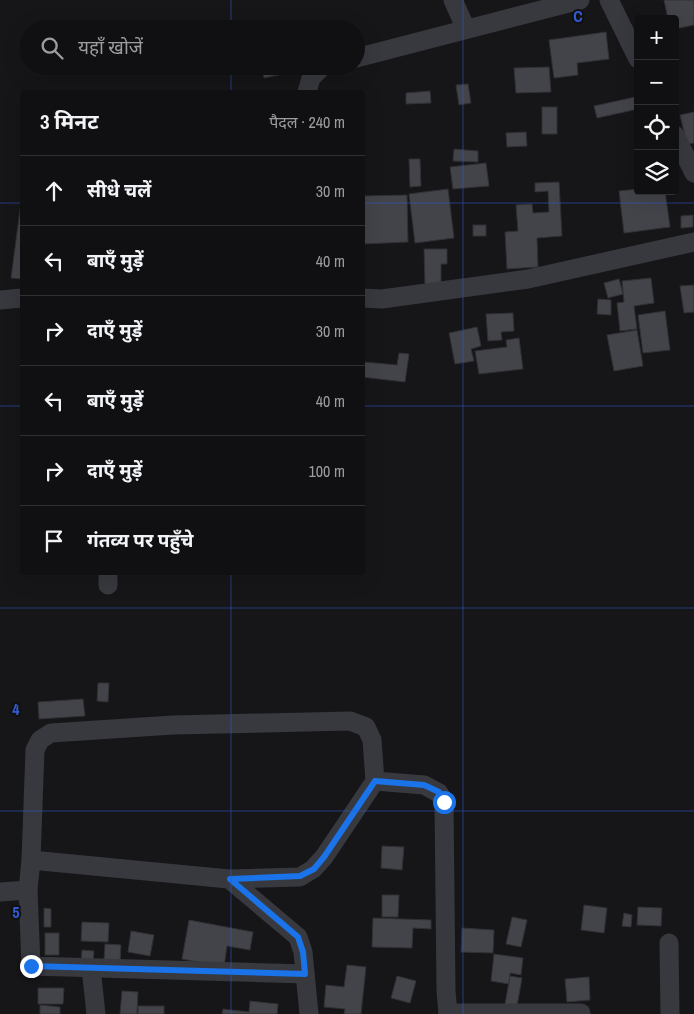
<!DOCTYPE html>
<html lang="hi">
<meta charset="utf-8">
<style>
body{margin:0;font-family:"Archivo Narrow","Noto Sans Devanagari",sans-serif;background:#1e1e21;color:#f1f3f6}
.controls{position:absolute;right:15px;top:15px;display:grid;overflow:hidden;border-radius:5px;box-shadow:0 5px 20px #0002}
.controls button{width:45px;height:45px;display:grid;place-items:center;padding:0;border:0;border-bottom:1px solid #303033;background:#101013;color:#f1f3f6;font:25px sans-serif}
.stop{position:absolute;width:15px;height:15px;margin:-11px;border:4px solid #1a73e8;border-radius:50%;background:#fff}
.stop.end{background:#1a73e8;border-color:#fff;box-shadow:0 1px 5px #0008}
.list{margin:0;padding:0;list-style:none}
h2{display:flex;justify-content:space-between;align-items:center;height:65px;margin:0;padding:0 20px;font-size:21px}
h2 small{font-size:16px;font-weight:400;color:#9c9da0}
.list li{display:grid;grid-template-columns:32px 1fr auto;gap:15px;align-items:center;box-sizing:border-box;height:70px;padding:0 20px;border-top:1px solid #303033}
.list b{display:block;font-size:19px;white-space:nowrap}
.list em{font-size:16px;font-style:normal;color:#9c9da0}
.icon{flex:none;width:28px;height:28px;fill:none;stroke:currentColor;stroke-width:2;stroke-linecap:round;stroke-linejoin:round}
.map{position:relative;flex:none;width:694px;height:1014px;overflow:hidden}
.search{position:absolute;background:#101013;box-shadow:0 5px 20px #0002;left:20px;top:20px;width:345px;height:55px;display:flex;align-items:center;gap:12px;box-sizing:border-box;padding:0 18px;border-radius:28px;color:#9c9da0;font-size:19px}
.panel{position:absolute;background:#101013;box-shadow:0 5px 20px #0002;left:20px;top:90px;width:345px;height:485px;border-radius:5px}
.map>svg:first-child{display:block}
.building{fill:#424449;stroke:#303035}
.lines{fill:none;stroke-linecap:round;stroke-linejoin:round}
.minor{stroke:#37393e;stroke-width:19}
.route{stroke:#1a73e8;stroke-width:6}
.grid{fill:none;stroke:#325cd3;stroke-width:1;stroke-opacity:0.55}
.grid-label{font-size:16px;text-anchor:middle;font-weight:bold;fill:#325cd3;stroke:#111114;stroke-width:4;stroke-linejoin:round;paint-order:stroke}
</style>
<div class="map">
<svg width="694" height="1014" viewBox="0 0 694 1014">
<rect width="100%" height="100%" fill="#161619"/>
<g class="building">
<path d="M 664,0 L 694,0 L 694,25 L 675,29 L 675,19 L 668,19 Z"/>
<path d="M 606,32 L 609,59 L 577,63 L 578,75 L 554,78 L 549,40 Z"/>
<path d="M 262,66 L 291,66 L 292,72 L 264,78 Z"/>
<path d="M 549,67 L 551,92 L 516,93 L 514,68 Z"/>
<path d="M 468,84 L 471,103 L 459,105 L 456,85 Z"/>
<path d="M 430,91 L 431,103 L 406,104 L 406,93 Z"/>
<path d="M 635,97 L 638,109 L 597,118 L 594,106 Z"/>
<rect x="542" y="107" width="15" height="27"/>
<path d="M 694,112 L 694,143 L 687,144 L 680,115 Z"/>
<path d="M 526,132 L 527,146 L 507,147 L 506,133 Z"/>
<path d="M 454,149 L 478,151 L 478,162 L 453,161 Z"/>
<path d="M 409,159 L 420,159 L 421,186 L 410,187 Z"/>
<path d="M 486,163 L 489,186 L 453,189 L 450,167 Z"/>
<path d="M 559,182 L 562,236 L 537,238 L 538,267 L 507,269 L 505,232 L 518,231 L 516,205 L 532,204 L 533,213 L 549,212 L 548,191 L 535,192 L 535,183 Z"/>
<path d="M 448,189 L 454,238 L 415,243 L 409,194 Z"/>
<path d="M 638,189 L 638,191 L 665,191 L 670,227 L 624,233 L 619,191 Z"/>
<path d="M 22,195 L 22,279 L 11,278 Z"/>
<path d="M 407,195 L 408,242 L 362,244 L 362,196 Z"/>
<path d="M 693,215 L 693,227 L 681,228 L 681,216 Z"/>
<rect x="473" y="225" width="13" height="11"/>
<path d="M 424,249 L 447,249 L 447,264 L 441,264 L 441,287 L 425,287 Z"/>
<path d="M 651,278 L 654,303 L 634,306 L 637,329 L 620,331 L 617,303 L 624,302 L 622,281 Z"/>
<path d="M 619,279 L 623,294 L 608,298 L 604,283 Z"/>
<path d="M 694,285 L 694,312 L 684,313 L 680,286 Z"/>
<path d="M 598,299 L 611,300 L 611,315 L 597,314 Z"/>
<path d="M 665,311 L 670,350 L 643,353 L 638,315 Z"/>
<path d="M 513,313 L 514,331 L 501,332 L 502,340 L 488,341 L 486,314 Z"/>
<path d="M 477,327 L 481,346 L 471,349 L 474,361 L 455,364 L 449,333 Z"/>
<path d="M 637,330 L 643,366 L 614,371 L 607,335 Z"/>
<path d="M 519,338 L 523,369 L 479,374 L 475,351 L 507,347 L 506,340 Z"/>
<path d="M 399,353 L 409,354 L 405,382 L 362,377 L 364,362 L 397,365 Z"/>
<path d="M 98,683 L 109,683 L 108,702 L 97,701 Z"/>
<path d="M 83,699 L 85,716 L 39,719 L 38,702 Z"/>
<path d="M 382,846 L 404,847 L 402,870 L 381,868 Z"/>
<path d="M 382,895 L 399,895 L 398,917 L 382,917 Z"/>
<path d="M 584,905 L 607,908 L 604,933 L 581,930 Z"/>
<path d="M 638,907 L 662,908 L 661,926 L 637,925 Z"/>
<path d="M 44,908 L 51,909 L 51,927 L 44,927 Z"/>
<path d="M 624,913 L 632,915 L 631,927 L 622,926 Z"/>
<path d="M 512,917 L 527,920 L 521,947 L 506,944 Z"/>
<path d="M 373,918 L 431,920 L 431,929 L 413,928 L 412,948 L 372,947 Z"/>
<path d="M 189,920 L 253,932 L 250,950 L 227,946 L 224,967 L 182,959 Z"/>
<path d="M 82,922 L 109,923 L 108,942 L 81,941 Z"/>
<path d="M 462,928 L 494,930 L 493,953 L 461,952 Z"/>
<path d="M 131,931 L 154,935 L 150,956 L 128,952 Z"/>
<rect x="45" y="933" width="14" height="22"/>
<path d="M 105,944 L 121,945 L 120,962 L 104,961 Z"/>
<path d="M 82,950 L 94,951 L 93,964 L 81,963 Z"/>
<path d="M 494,954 L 523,958 L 521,975 L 510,973 L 509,984 L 491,981 Z"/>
<path d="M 347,965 L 366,967 L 361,1014 L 344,1014 L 345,1009 L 324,1007 L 326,985 L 344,987 Z"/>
<path d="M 397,976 L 416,981 L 410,1003 L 391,998 Z"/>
<path d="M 510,976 L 522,978 L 516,1012 L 504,1010 Z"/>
<path d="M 589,977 L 590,1000 L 567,1002 L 565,979 Z"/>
<path d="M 38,988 L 64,988 L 63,1004 L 38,1004 Z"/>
<path d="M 122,991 L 138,992 L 137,1014 L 120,1014 Z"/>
<path d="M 250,1001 L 278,1004 L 277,1014 L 222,1014 L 223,1009 L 249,1012 Z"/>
<path d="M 40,1005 L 60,1007 L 60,1014 L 40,1014 Z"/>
<rect x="138" y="1006" width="26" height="8"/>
</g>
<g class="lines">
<g class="minor">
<path d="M 453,0 L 466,29"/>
<path d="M 609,0 L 638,59"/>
<path d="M 356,58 L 580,0"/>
<path d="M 307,92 L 311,78 L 323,66"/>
<path d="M 675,135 L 694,173"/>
<path d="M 362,298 L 382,299 L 528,279 L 694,242"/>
<path d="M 0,300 L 22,298"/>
<path d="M 108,572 L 108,585"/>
<path d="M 31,860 L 229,879 L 298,937 L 303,952 L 309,1014"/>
<path d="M 229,879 L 300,877 L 313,869 L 324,857 L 375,781 L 424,785 L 439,793 L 444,802 L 446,991 L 448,1014"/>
<path d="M 28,890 L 31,966 L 305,974"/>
<path d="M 0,892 L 28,890 L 31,860 L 35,750 L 40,740 L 51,733 L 173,725 L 350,721 L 366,727 L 372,740 L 375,781"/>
<path d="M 669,943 L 670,1014"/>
<path d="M 91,968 L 96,1014"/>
<path d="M 448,1013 L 581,1013"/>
</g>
</g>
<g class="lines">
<path class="route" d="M 31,966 L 305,974 L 303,952 L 298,937 L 230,879 L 300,876 L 314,869 L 324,857 L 375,781 L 424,785 L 439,792 L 444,802"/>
</g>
<path class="grid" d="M 231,0 L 231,29M 463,0 L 463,1014M 231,66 L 231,92M 0,203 L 22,203M 362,203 L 694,203M 0,406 L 22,406M 362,406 L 694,406M 231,572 L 231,1014M 0,608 L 694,608M 0,811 L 694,811"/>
<g class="grid-label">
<text x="578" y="22">C</text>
<text x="16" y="715">4</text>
<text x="16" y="918">5</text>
</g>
</svg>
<div class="controls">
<button>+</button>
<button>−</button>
<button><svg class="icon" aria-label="locate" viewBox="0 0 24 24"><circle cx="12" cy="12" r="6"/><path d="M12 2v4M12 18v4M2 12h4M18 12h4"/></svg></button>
<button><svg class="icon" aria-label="layers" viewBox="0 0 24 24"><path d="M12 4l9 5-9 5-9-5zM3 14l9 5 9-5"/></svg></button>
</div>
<div class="stop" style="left:444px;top:802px"></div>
<div class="stop end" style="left:31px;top:966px"></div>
<div class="search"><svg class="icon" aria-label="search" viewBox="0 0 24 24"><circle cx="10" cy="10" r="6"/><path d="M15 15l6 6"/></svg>यहाँ खोजें</div>
<section class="panel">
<h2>3 मिनट<small>पैदल · 240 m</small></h2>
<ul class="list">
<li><svg class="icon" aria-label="ahead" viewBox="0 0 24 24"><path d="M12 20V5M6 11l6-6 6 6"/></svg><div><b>सीधे चलें</b></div><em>30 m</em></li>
<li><svg class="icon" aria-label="left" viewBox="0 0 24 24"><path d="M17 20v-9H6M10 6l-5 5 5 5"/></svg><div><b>बाएँ मुड़ें</b></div><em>40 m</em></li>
<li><svg class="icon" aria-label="right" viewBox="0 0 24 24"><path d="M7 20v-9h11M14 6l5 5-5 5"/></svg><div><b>दाएँ मुड़ें</b></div><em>30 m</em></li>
<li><svg class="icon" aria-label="left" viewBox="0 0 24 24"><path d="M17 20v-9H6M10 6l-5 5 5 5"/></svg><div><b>बाएँ मुड़ें</b></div><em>40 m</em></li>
<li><svg class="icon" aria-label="right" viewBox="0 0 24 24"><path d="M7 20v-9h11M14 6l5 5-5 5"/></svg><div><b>दाएँ मुड़ें</b></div><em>100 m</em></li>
<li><svg class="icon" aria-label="arrive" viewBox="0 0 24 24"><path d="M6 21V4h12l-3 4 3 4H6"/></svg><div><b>गंतव्य पर पहुँचे</b></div></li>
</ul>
</section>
</div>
